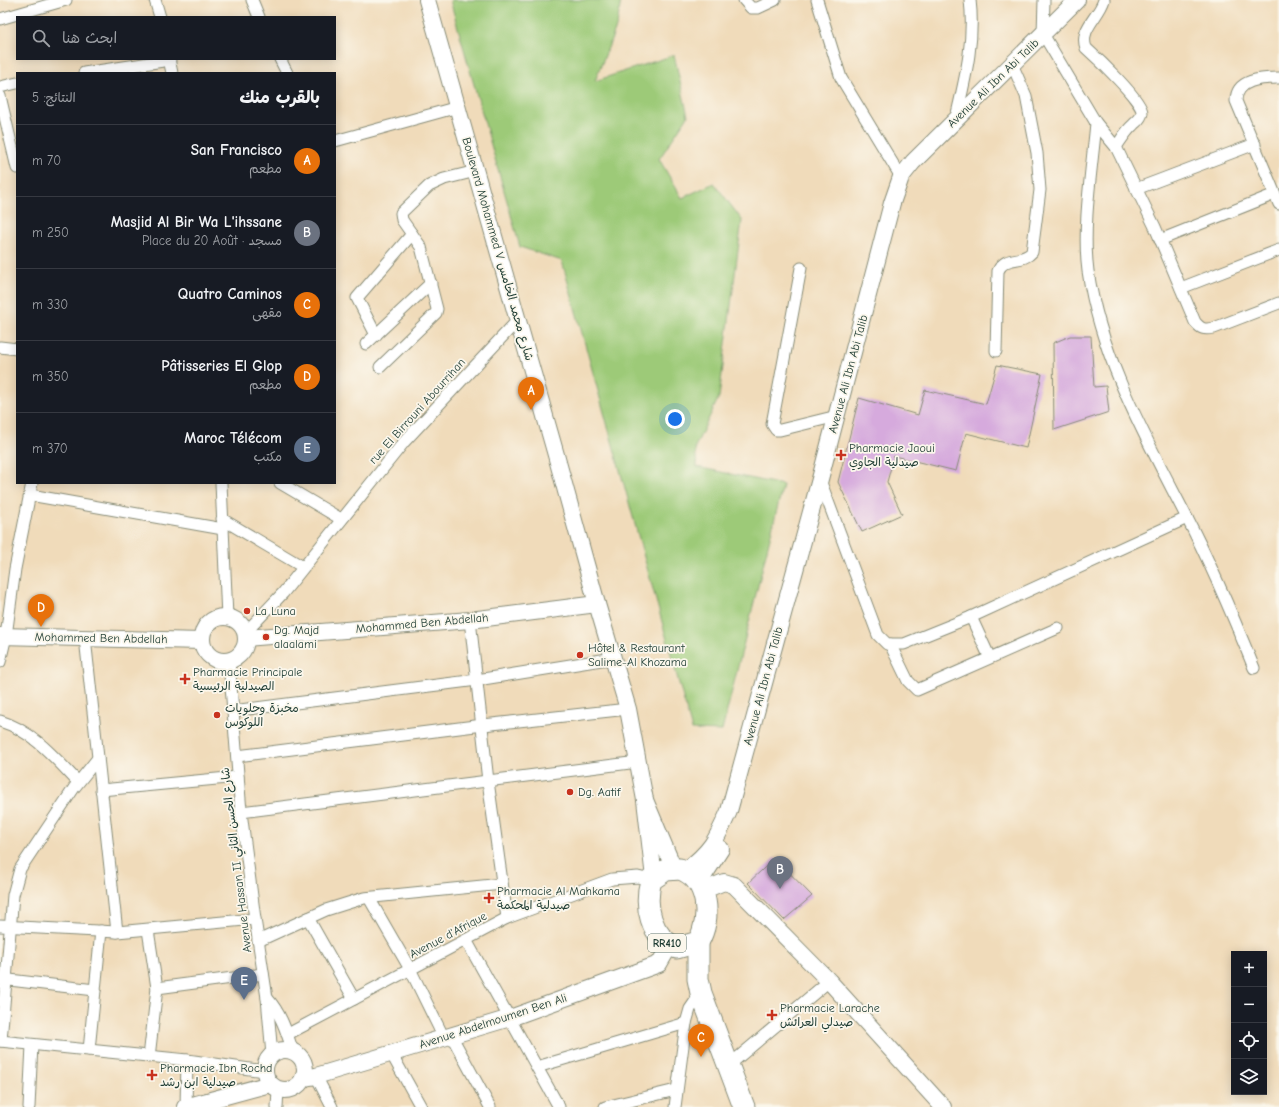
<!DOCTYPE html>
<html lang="ar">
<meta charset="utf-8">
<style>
body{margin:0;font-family:"Comic Neue","Playpen Sans Arabic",sans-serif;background:#20242c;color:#f1f3f6;direction:rtl}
.controls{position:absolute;right:12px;bottom:12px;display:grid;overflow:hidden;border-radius:0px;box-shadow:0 2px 10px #0003}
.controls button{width:36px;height:36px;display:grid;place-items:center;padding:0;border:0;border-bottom:1px solid #363941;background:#171b24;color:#f1f3f6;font:20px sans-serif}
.you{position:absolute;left:675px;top:419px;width:14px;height:14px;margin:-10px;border:3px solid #fff;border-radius:50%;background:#1a73e8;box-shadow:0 0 0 6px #1a73e833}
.badge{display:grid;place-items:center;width:26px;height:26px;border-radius:50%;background:#0f766e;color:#fff;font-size:13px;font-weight:700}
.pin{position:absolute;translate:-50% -33px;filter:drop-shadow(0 1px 2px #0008)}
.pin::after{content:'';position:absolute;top:21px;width:14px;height:12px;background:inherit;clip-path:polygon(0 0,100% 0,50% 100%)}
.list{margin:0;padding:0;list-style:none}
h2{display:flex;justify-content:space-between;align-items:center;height:52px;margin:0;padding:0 16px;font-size:17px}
h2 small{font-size:13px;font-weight:400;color:#9ea1a6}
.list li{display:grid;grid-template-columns:26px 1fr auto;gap:12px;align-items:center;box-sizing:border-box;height:72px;padding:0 16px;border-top:1px solid #363941}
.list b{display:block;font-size:15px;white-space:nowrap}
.list p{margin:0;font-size:13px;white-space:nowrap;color:#9ea1a6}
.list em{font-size:13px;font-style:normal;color:#9ea1a6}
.icon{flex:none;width:22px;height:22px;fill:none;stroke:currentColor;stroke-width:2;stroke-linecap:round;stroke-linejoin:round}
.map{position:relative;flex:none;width:1279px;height:1107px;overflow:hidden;direction:ltr}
.search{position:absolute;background:#171b24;box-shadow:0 2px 10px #0003;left:16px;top:16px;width:320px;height:44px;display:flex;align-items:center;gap:10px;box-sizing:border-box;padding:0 14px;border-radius:0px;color:#9ea1a6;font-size:15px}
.panel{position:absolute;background:#171b24;box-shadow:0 2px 10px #0003;left:16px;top:72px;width:320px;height:412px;border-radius:0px;direction:rtl}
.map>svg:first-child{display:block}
.green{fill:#9dca78;stroke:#5e8456}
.building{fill:#d6aadd}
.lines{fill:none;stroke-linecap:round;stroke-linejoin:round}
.street-casing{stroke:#888c77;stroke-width:13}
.secondary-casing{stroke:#888c77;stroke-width:18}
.highway-casing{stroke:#888c77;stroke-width:23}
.street{stroke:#fff;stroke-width:11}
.secondary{stroke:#fff;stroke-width:16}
.highway{stroke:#fff;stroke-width:21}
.poi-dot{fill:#c8321e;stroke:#fbf7ec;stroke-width:1.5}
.labels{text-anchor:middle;stroke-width:3.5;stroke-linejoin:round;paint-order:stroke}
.shield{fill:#fbf7ec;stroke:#61756b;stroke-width:1}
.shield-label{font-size:11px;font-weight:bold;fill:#1f3d34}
.street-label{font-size:12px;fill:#1f3d34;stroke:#fbf7ec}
.poi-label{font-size:12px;fill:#1f3d34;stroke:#fbf7ec;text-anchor:start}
</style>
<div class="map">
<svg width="1279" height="1107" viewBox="0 0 1279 1107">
<rect width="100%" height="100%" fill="#fbf7ec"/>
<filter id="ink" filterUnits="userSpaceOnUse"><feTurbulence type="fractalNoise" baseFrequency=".025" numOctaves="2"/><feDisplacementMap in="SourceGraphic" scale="8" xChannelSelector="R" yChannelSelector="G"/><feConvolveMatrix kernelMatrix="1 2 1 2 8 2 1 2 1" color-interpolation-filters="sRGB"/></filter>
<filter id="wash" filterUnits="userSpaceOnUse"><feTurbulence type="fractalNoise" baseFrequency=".012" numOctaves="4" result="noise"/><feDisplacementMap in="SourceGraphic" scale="16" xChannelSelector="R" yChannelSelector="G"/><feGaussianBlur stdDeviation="0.9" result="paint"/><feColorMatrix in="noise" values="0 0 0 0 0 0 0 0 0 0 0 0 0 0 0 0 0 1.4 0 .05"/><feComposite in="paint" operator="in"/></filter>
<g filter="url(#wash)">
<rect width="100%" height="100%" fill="#f0dbba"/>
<path class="green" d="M 450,0 L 621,0 L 617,25 L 595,81 L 674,55 L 688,116 L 659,159 L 682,198 L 714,183 L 742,220 L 719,397 L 695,447 L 697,467 L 783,485 L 722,731 L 692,730 L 562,261 L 520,247 Z"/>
<g id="blocks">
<g class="building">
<path d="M 1070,336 L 1091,336 L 1094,387 L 1106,386 L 1109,412 L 1054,430 L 1053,343 Z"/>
<path d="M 997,365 L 1042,374 L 1026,448 L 966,433 L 956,471 L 894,456 L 887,482 L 902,514 L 862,532 L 838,482 L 859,398 L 918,415 L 925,390 L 986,404 Z"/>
<path d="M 775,858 L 812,896 L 784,920 L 748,883 Z"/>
</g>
</g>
</g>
<g filter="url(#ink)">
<use href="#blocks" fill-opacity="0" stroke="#888c77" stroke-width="1"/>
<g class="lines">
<g class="street-casing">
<g id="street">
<path d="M 155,0 L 160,17"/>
<path d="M 252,0 L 259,17"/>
<path d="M 744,0 L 751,8 L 758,8 L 775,0"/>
<path d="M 817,0 L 841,78 L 901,177"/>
<path d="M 1044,0 L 1043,34 L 1096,123 L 1116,147 L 1155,227 L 1195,322 C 1201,329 1204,330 1214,328 L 1279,303"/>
<path d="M 1104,0 C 1099,17 1079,29 1086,48 C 1096,57 1143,101 1142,113 C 1141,119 1137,121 1133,125 C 1126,131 1121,140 1116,147"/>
<path d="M 0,19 L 66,0"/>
<path d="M 169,59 L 172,73"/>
<path d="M 280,59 L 287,73"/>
<path d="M 84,73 L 170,60"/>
<path d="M 1279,78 C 1262,78 1236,79 1236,101 L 1279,204"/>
<path d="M 0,87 L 17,83"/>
<path d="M 0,96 L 17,168"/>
<path d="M 956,118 C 965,79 975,41 970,0"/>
<path d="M 1096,123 C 1092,168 1082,227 1088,271 C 1101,359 1146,438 1186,516 C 1212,566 1233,616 1254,668"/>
<path d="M 335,141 L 458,107"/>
<path d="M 1136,189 L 1255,144"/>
<path d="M 1160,240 L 1275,194"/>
<path d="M 801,268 L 772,424 L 776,430 L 780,430 L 837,416"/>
<path d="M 1181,288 L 1279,250"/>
<path d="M 376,335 L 357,298 L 412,234"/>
<path d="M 366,344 L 431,283"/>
<path d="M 0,347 L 17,349"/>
<path d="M 996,351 L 998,271 C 1006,254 1022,264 1032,252 L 1040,190 L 1037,153 L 1026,96 L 1012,64"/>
<path d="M 380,367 L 436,313 L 437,309 L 421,247 L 402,220 L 401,213 L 429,186 L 444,179 L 476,171"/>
<path d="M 820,480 L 878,635 L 887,644 L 904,644 L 971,617 L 1187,518"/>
<path d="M 221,483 L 227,617"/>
<path d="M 280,483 L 341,519"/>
<path d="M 30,495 L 223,529"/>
<path d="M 222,519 L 303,567"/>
<path d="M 971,617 L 989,656"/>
<path d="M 470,620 L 488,781 L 507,918"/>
<path d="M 246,632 L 283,593 L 404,442 L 518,320"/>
<path d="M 85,638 L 117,932"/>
<path d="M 890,644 L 908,681 L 917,690 L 1058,628"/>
<path d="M 229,661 L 241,812 L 255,919 L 267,998 L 272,1055"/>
<path d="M 0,662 L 6,636 L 15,569 L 32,483"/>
<path d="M 232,711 L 477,680 L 614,658"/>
<path d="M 0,721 C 33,731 55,758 78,782"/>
<path d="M 237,756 L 483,725 L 628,709"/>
<path d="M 101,790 L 238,777"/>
<path d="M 241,812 L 638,762"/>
<path d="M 369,898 L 410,969 L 444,1038"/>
<path d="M 308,918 L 354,999"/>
<path d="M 0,926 L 117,932 L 255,919"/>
<path d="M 148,930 L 157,988"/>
<path d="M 466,940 L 559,1107"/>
<path d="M 258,941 L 326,910 L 364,898 L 502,884"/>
<path d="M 1,979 L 95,990"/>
<path d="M 267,998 C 281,1013 287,1033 293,1052"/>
<path d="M 288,1034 L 507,918 L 612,879 L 638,877 L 651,880"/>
<path d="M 451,1035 L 490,1107"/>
<path d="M 0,1041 L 187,1060 L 264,1071"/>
<path d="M 1,1041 L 13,895 L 20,869 L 74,788 L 98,758"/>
<path d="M 89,1050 L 101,931"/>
<path d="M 391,1053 L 421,1107"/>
<path d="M 149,1057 L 157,988 L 263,974"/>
<path d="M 728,1066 L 829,981"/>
<path d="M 537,1067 L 686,1023"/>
<path d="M 316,1076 L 332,1107"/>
<path d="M 29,1107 L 32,1045"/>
<path d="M 186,1107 L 187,1060"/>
<path d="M 277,1107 L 278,1090"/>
<path d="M 605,1107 L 676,1090"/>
<path d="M 675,1107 L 686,1023 L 690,1009 L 701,993"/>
</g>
</g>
<g class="secondary-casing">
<g id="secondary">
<path d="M 427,0 L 556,455 L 597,604 L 628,709 L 645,800"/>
<circle cx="224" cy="639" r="22"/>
<path d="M 0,636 L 202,641"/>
<path d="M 247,638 L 470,620 L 597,604"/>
<path d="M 685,871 C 711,851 716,841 729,811 L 820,479 L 892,203 L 901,177 L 913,162 L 1077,0"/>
<path d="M 654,878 L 645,800 L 674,869"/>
<path d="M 699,883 L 721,849"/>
<path d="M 702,891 L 724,882 L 734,885 L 829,981 L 943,1107"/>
<circle cx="285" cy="1070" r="20"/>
<path d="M 303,1078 L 316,1076 L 510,1018 L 659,964 L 670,945"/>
<path d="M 185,1107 L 270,1084"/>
</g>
</g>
<g class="highway-casing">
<g id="highway">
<path d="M 680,869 C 709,879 712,919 698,942 L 677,948 C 650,937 644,905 651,880 L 666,870 Z"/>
<path d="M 698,942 L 698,979 L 701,993 L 744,1107"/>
</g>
</g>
<use href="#street" class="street"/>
<use href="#secondary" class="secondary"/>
<use href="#highway" class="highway"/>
</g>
</g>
<g class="poi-dot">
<path d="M839 449h4v4h4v4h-4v4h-4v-4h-4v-4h4z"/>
<circle cx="247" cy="611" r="4"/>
<circle cx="266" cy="637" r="4"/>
<circle cx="580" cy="655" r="4"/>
<path d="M183 673h4v4h4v4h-4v4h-4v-4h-4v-4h4z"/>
<circle cx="217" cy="715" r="4"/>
<circle cx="570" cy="792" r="4"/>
<path d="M487 892h4v4h4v4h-4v4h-4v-4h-4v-4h4z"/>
<path d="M770 1009h4v4h4v4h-4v4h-4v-4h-4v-4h4z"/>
<path d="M150 1069h4v4h4v4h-4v4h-4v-4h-4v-4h4z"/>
</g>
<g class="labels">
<rect class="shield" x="648" y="934" width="38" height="18" rx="3"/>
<g class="shield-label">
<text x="667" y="947">RR410</text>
</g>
<g class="street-label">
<text transform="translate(993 83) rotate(-44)" y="4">Avenue Ali Ibn Abi Talib</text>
<text transform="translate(498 249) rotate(74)" y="4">Boulevard Mohammed V شارع محمد الخامس</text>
<text transform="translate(848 374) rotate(-75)" y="4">Avenue Ali Ibn Abi Talib</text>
<text transform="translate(417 411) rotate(-48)" y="4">rue El Birrouni Abourrihan</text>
<text transform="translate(422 623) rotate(-5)" y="4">Mohammed Ben Abdellah</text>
<text transform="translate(101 638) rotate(1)" y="4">Mohammed Ben Abdellah</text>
<text transform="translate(763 686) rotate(-75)" y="4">Avenue Ali Ibn Abi Talib</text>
<text transform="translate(236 860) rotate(-97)" y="4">Avenue Hassan II شارع الحسن الثاني</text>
<text transform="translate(448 935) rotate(-28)" y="4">Avenue d'Afrique</text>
<text transform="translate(493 1021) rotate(-18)" y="4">Avenue Abdelmoumen Ben Ali</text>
</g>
<g class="poi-label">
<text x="849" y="452">Pharmacie Jaoui<tspan x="849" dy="14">صيدلية الجاوي</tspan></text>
<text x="255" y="615">La Luna</text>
<text x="274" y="634">Dg. Majd<tspan x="274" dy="14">alaalami</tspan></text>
<text x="588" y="652">Hôtel &amp; Restaurant<tspan x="588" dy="14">Salime-Al Khozama</tspan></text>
<text x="193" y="676">Pharmacie Principale<tspan x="193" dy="14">الصيدلية الرئيسية</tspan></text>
<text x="225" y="712">مخبزة وحلويات<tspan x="225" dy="14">اللوكوس</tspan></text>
<text x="578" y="796">Dg. Aatif</text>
<text x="497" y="895">Pharmacie Al Mahkama<tspan x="497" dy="14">صيدلية المحكمة</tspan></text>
<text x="780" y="1012">Pharmacie Larache<tspan x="780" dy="14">صيدلي العرائش</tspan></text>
<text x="160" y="1072">Pharmacie Ibn Rochd<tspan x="160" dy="14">صيدلية ابن رشد</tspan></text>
</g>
</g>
</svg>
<div class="controls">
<button>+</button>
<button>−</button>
<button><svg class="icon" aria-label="locate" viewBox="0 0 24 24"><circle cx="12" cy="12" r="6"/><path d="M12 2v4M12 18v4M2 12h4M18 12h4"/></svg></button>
<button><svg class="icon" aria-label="layers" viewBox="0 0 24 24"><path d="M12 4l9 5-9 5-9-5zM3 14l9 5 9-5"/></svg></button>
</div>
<div class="you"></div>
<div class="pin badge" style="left:531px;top:410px;background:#e8710a">A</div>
<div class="pin badge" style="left:780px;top:889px;background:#6b7280">B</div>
<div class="pin badge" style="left:701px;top:1057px;background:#e8710a">C</div>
<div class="pin badge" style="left:41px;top:627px;background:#e8710a">D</div>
<div class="pin badge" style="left:244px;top:1000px;background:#5c6f8a">E</div>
<div class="search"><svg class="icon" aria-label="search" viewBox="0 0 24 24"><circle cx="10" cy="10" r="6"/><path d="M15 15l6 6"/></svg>ابحث هنا</div>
<section class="panel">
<h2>بالقرب منك<small>النتائج: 5</small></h2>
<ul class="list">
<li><span class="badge" style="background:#e8710a">A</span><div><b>San Francisco</b><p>مطعم</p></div><em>70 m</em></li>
<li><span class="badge" style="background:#6b7280">B</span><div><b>Masjid Al Bir Wa L'ihssane</b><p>مسجد · Place du 20 Août</p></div><em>250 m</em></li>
<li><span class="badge" style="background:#e8710a">C</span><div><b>Quatro Caminos</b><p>مقهى</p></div><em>330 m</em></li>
<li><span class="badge" style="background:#e8710a">D</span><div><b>Pâtisseries El Glop</b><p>مطعم</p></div><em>350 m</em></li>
<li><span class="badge" style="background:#5c6f8a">E</span><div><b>Maroc Télécom</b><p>مكتب</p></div><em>370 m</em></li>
</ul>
</section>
</div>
